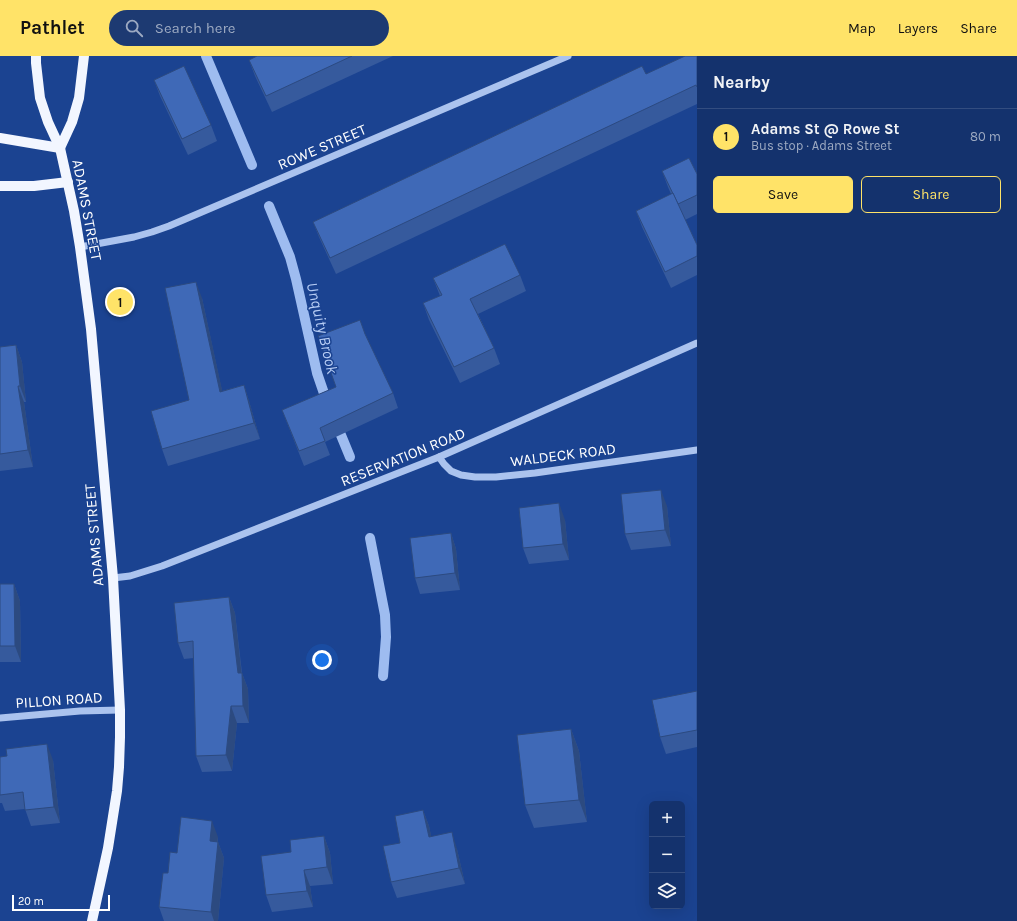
<!DOCTYPE html>
<meta charset="utf-8">
<style>
body{margin:0;font-family:Karla,sans-serif;background:#1d3a72;color:#f1f3f6}
.controls{position:absolute;right:12px;bottom:12px;display:grid;overflow:hidden;border-radius:6px;box-shadow:0 4px 16px #0002}
.controls button{width:36px;height:36px;display:grid;place-items:center;padding:0;border:0;border-bottom:1px solid #334d80;background:#14326d;color:#f1f3f6;font:20px sans-serif}
.scale{position:absolute;left:12px;bottom:10px;width:98px;box-sizing:border-box;padding-left:4px;border:2px solid #fff;border-top:0;font-size:11px;line-height:14px;white-space:nowrap;color:#fff;-webkit-text-stroke:3px #1b4391;paint-order:stroke}
.you{position:absolute;left:322px;top:604px;width:14px;height:14px;margin:-10px;border:3px solid #fff;border-radius:50%;background:#1a73e8;box-shadow:0 0 0 6px #1a73e833}
.badge{display:grid;place-items:center;width:26px;height:26px;border-radius:50%;background:#ffe368;color:#111;font-size:13px;font-weight:700}
.pin{position:absolute;translate:-50% -50%;border:2px solid #fff;box-shadow:0 1px 4px #0006}
.list{margin:0;padding:0;list-style:none}
h2{display:flex;justify-content:space-between;align-items:center;height:52px;margin:0;padding:0 16px;font-size:17px}
h2 small{font-size:13px;font-weight:400;color:#9daac2}
.list li{display:grid;grid-template-columns:26px 1fr auto;gap:12px;align-items:center;box-sizing:border-box;height:56px;padding:0 16px;border-top:1px solid #334d80}
.list b{display:block;font-size:15px;white-space:nowrap}
.list p{margin:0;font-size:13px;white-space:nowrap;color:#9daac2}
.list em{font-size:13px;font-style:normal;color:#9daac2}
.actions{display:flex;gap:8px;padding:12px 16px}
.actions a{flex:1;padding:9px 0;border:1px solid #ffe368;border-radius:6px;text-align:center;font-size:14px;color:#ffe368}
.actions .main{background:#ffe368;color:#111}
.icon{flex:none;width:22px;height:22px;fill:none;stroke:currentColor;stroke-width:2;stroke-linecap:round;stroke-linejoin:round}
.map{position:relative;flex:none;width:697px;height:865px;overflow:hidden}
header{display:flex;align-items:center;gap:24px;box-sizing:border-box;height:56px;padding:0 20px;background:#ffe368;color:#111}
header strong{font-size:19px}
nav{display:flex;gap:22px;margin-inline-start:auto;font-size:14px}
.search{width:280px;height:36px;background:#1d3a72;display:flex;align-items:center;gap:10px;box-sizing:border-box;padding:0 14px;border-radius:22px;color:#9daac2;font-size:15px}
main{display:flex}
aside{flex:1;background:#14326d}
.map>svg:first-child{display:block}
.lines{fill:none;stroke-linecap:round;stroke-linejoin:round}
.stream{stroke:#9ebcf0;stroke-width:10}
.minor{stroke:#abc3ee;stroke-width:7}
.major{stroke:#f2f6ff;stroke-width:10}
.wall{fill:#365a9d}
.shaded-wall{fill:#2c4a80}
.building{fill:#3f69b7;stroke:#2c4a80}
.labels{text-anchor:middle;stroke-width:3;stroke-linejoin:round;paint-order:stroke}
.street-label{font-size:15px;fill:#fff;stroke:#1b4391}
.water-label{font-size:16px;font-style:italic;fill:#b7cdf5;stroke:#1b4391}
</style>
<header>
<strong>Pathlet</strong>
<div class="search"><svg class="icon" aria-label="search" viewBox="0 0 24 24"><circle cx="10" cy="10" r="6"/><path d="M15 15l6 6"/></svg>Search here</div>
<nav><a>Map</a><a>Layers</a><a>Share</a></nav>
</header>
<main>
<div class="map">
<svg width="697" height="865" viewBox="0 0 697 865">
<rect width="100%" height="100%" fill="#1b4391"/>
<g class="lines">
<g class="stream">
<path d="M 206,0 L 252,109"/>
<path d="M 269,150 L 290,201 L 296,223 L 317,317 L 328,349"/>
<path d="M 336,367 L 350,401"/>
<path d="M 370,482 L 385,559 L 386,581 L 383,620"/>
</g>
<g class="minor">
<path d="M 80,191 L 134,181 L 152,176 L 169,170 L 568,0"/>
<path d="M 439,401 L 444,408 L 451,415 L 461,419 L 475,421 L 496,421 L 535,417 L 697,394"/>
<path d="M 113,522 L 130,520 L 162,510 L 439,401 L 697,287"/>
<path d="M 0,662 L 80,655 L 120,654"/>
</g>
<g class="major">
<path d="M 36,0 L 36,7 L 40,42 L 48,66 L 60,92 L 74,155 L 80,191 L 91,273 L 113,522 L 120,654 L 120,681 L 119,711 L 117,735 L 108,792 L 92,865"/>
<path d="M 0,82 L 60,92"/>
<path d="M 60,92 L 72,66 L 79,42 L 84,0"/>
<path d="M 0,130 L 34,130 L 68,126"/>
</g>
</g>
<g class="wall">
<path d="M 257,0 L 393,0 L 272,56 L 255,20 L 249,4 Z"/>
<path d="M 697,0 L 697,48 L 336,218 L 319,181 L 313,166 L 646,18 Z"/>
<path d="M 154,24 L 211,69 L 217,85 L 188,99 L 160,40 Z"/>
<path d="M 662,115 L 697,118 L 697,158 L 685,164 L 697,189 L 697,219 L 671,232 L 642,171 L 636,155 L 671,138 L 668,131 Z"/>
<path d="M 520,219 L 526,235 L 478,258 L 494,292 L 500,308 L 460,327 L 429,264 L 423,247 L 440,240 L 433,222 Z"/>
<path d="M 202,242 L 222,335 L 244,329 L 249,345 L 260,383 L 168,410 L 162,393 L 189,344 Z"/>
<path d="M 365,278 L 393,337 L 398,352 L 325,386 L 330,399 L 304,410 L 282,354 L 336,331 Z"/>
<path d="M 16,289 L 22,306 L 26,346 L 24,346 L 33,411 L 0,415 L 0,291 Z"/>
<path d="M 667,450 L 671,490 L 631,494 L 625,478 Z"/>
<path d="M 565,464 L 569,504 L 529,508 L 523,492 Z"/>
<path d="M 451,477 L 456,493 L 460,534 L 420,538 L 415,522 Z"/>
<path d="M 0,528 L 14,528 L 20,545 L 21,606 L 0,606 Z"/>
<path d="M 229,541 L 235,557 L 242,617 L 248,633 L 249,667 L 237,667 L 232,715 L 202,716 L 196,700 L 194,602 L 184,603 L 178,587 Z"/>
<path d="M 697,635 L 697,691 L 666,698 L 660,681 Z"/>
<path d="M 571,673 L 579,695 L 587,766 L 534,772 L 525,749 Z"/>
<path d="M 0,701 L 53,704 L 60,767 L 31,770 L 25,753 L 5,755 L 2,747 L 0,747 Z"/>
<path d="M 423,754 L 429,770 L 431,780 L 457,793 L 465,828 L 397,842 L 391,826 L 400,787 Z"/>
<path d="M 324,780 L 330,797 L 333,828 L 310,830 L 313,851 L 272,856 L 266,839 L 291,796 Z"/>
<path d="M 218,781 L 218,786 L 224,802 L 218,865 L 164,865 L 159,851 L 168,817 L 177,797 Z"/>
</g>
<g class="shaded-wall">
<path d="M 196,226 L 202,242 L 226,352 L 220,336 Z"/>
<path d="M 16,289 L 22,306 L 26,346 L 20,330 Z"/>
<path d="M 244,329 L 249,345 L 260,383 L 254,367 Z"/>
<path d="M 18,330 L 24,346 L 33,411 L 28,394 Z"/>
<path d="M 661,434 L 667,450 L 671,490 L 665,474 Z"/>
<path d="M 559,447 L 565,464 L 569,504 L 563,488 Z"/>
<path d="M 451,477 L 456,493 L 460,534 L 455,517 Z"/>
<path d="M 14,528 L 20,545 L 21,606 L 15,590 Z"/>
<path d="M 229,541 L 235,557 L 242,621 L 242,617 L 248,633 L 249,667 L 243,650 L 238,617 Z"/>
<path d="M 231,650 L 237,667 L 232,715 L 226,699 Z"/>
<path d="M 571,673 L 579,695 L 587,766 L 579,744 Z"/>
<path d="M 47,688 L 53,704 L 60,767 L 54,751 Z"/>
<path d="M 423,754 L 429,770 L 435,797 L 429,781 Z"/>
<path d="M 212,765 L 218,781 L 216,801 L 210,785 Z"/>
<path d="M 452,776 L 457,793 L 465,828 L 459,812 Z"/>
<path d="M 324,780 L 330,797 L 333,828 L 327,811 Z"/>
<path d="M 218,786 L 224,802 L 218,865 L 214,865 L 211,856 Z"/>
<path d="M 304,814 L 310,830 L 313,851 L 307,835 Z"/>
</g>
<g class="building">
<path d="M 257,0 L 352,0 L 266,40 L 249,4 Z"/>
<path d="M 685,0 L 697,0 L 697,31 L 696,29 L 330,202 L 313,166 L 642,10 L 646,18 Z"/>
<path d="M 184,10 L 211,69 L 182,83 L 154,24 Z"/>
<path d="M 689,102 L 697,118 L 697,139 L 678,148 L 662,115 Z"/>
<path d="M 673,137 L 697,189 L 697,200 L 665,216 L 636,155 Z"/>
<path d="M 505,188 L 520,219 L 470,243 L 494,292 L 454,311 L 423,247 L 442,239 L 433,222 Z"/>
<path d="M 196,226 L 220,336 L 244,329 L 254,367 L 162,393 L 151,355 L 189,344 L 165,232 Z"/>
<path d="M 360,264 L 365,278 L 393,337 L 320,372 L 325,385 L 299,395 L 282,354 L 336,331 L 318,280 Z"/>
<path d="M 16,289 L 20,330 L 18,330 L 28,394 L 0,398 L 0,291 Z"/>
<path d="M 661,434 L 665,474 L 625,478 L 621,438 Z"/>
<path d="M 559,447 L 563,488 L 523,492 L 519,452 Z"/>
<path d="M 451,477 L 455,517 L 415,522 L 410,482 Z"/>
<path d="M 0,528 L 14,528 L 15,590 L 0,590 Z"/>
<path d="M 229,541 L 238,617 L 242,617 L 243,650 L 231,650 L 226,699 L 196,700 L 193,585 L 178,587 L 174,547 Z"/>
<path d="M 697,635 L 697,674 L 660,681 L 652,644 Z"/>
<path d="M 571,673 L 579,744 L 525,749 L 517,679 Z"/>
<path d="M 47,688 L 54,751 L 25,754 L 23,736 L 0,739 L 0,701 L 7,700 L 6,693 Z"/>
<path d="M 423,754 L 429,781 L 452,776 L 459,812 L 391,826 L 383,790 L 400,787 L 395,760 Z"/>
<path d="M 181,761 L 212,765 L 210,785 L 218,786 L 211,856 L 159,851 L 163,817 L 168,817 L 170,796 L 177,797 Z"/>
<path d="M 324,780 L 327,811 L 304,814 L 307,835 L 266,839 L 261,800 L 291,796 L 290,784 Z"/>
</g>
<g class="labels">
<g class="street-label">
<text transform="translate(322 91) rotate(-23)" y="5">ROWE STREET</text>
<text transform="translate(87 154) rotate(79)" y="5">ADAMS STREET</text>
<text transform="translate(563 399) rotate(-7)" y="5">WALDECK ROAD</text>
<text transform="translate(403 401) rotate(-22)" y="5">RESERVATION ROAD</text>
<text transform="translate(94 479) rotate(-95)" y="5">ADAMS STREET</text>
<text transform="translate(59 644) rotate(-4)" y="5">PILLON ROAD</text>
</g>
<g class="water-label">
<text transform="translate(323 272) rotate(77)" y="6">Unquity Brook</text>
</g>
</g>
</svg>
<div class="controls">
<button>+</button>
<button>−</button>
<button><svg class="icon" aria-label="layers" viewBox="0 0 24 24"><path d="M12 4l9 5-9 5-9-5zM3 14l9 5 9-5"/></svg></button>
</div>
<div class="scale">20 m</div>
<div class="you"></div>
<div class="pin badge" style="left:120px;top:246px">1</div>
</div>
<aside>
<h2>Nearby<small></small></h2>
<ul class="list">
<li><span class="badge">1</span><div><b>Adams St @ Rowe St</b><p>Bus stop · Adams Street</p></div><em>80 m</em></li>
</ul>
<div class="actions"><a class="main">Save</a><a>Share</a></div>
</aside>
</main>
